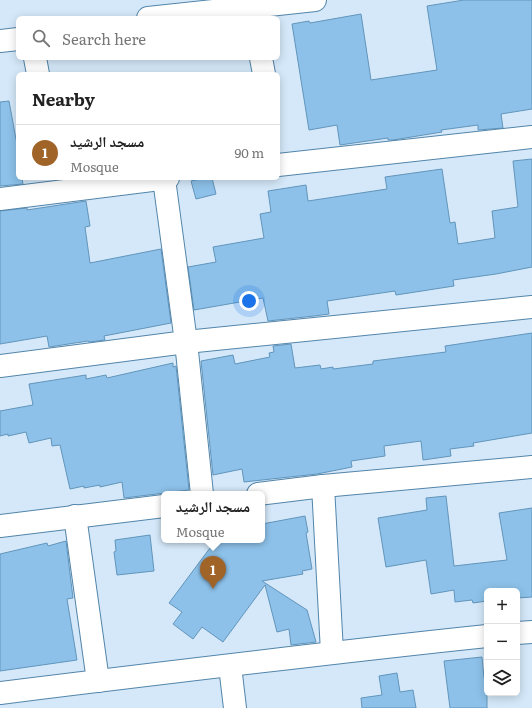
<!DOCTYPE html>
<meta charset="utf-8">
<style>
body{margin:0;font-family:Literata,"Noto Naskh Arabic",serif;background:#f2f2f2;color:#222}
.controls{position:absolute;right:12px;bottom:12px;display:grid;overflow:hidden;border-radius:6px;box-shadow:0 2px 10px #0003}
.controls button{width:36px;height:36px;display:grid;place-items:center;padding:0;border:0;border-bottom:1px solid #e0e0e0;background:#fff;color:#222;font:20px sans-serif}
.you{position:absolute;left:249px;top:301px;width:14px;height:14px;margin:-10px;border:3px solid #fff;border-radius:50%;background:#1a73e8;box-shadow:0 0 0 6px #1a73e833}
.badge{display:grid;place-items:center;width:26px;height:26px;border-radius:50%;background:#a16428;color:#fff;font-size:13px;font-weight:700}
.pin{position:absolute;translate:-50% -33px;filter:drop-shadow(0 1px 2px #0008)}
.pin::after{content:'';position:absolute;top:21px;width:14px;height:12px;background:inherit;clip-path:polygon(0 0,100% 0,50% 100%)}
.popup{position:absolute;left:161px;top:491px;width:104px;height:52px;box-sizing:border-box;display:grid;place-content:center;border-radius:6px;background:#fff;filter:drop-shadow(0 1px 3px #0005);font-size:13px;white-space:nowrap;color:#767676}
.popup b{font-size:15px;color:#222}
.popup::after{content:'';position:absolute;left:50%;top:100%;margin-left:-8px;border:8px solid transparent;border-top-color:#fff}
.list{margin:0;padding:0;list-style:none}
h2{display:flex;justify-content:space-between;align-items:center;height:52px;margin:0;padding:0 16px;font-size:17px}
h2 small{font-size:13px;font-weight:400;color:#767676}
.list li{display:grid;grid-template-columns:26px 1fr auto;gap:12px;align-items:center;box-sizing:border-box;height:56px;padding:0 16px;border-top:1px solid #e0e0e0}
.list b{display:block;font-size:15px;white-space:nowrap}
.list p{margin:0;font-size:13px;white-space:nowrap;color:#767676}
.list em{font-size:13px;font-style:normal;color:#767676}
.icon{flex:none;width:22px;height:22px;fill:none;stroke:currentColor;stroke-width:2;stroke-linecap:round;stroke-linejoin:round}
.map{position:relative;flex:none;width:532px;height:708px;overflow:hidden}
.search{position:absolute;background:#fff;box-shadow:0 2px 10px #0003;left:16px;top:16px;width:264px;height:44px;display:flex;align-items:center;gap:10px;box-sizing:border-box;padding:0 14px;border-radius:6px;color:#767676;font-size:15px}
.panel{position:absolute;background:#fff;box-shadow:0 2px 10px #0003;left:16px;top:72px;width:264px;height:108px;border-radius:6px}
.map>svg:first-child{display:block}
.building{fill:#8dc1e9;stroke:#6295bb}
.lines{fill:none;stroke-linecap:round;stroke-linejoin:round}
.street-casing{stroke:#5285aa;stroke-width:24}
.street{stroke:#fff;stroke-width:22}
</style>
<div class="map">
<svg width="532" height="708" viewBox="0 0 532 708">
<rect width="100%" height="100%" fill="#d4e8f9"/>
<g class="building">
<path d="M 464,0 L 532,0 L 532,109 L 501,114 L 503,128 L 478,130 L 478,125 L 441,130 L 442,132 L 393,140 L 388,140 L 388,138 L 340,145 L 337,125 L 309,130 L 292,24 L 309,21 L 310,23 L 361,14 L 371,80 L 437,70 L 427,6 Z"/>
<path d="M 9,101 L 18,150 L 18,178 L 22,178 L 23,184 L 0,186 L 0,102 Z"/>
<path d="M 532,159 L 532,267 L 496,274 L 453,280 L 454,286 L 396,295 L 395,291 L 327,301 L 329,314 L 314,316 L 268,321 L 263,298 L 194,310 L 188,267 L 216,262 L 213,247 L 264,238 L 260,214 L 271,212 L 268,191 L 306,185 L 308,201 L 387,189 L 385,177 L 442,169 L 450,223 L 455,222 L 458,244 L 495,238 L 492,211 L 518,207 L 513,161 Z"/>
<path d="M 205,178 L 212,178 L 216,194 L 196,199 L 191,181 Z"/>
<path d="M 86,201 L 90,226 L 85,227 L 90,263 L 161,249 L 171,323 L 104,336 L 105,340 L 89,342 L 88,341 L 49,347 L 47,336 L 0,344 L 0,211 L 27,208 L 27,210 Z"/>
<path d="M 532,333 L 532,433 L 473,443 L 474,446 L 450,449 L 451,456 L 423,460 L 421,441 L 384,446 L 385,456 L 351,461 L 352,467 L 317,474 L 244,482 L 242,469 L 213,475 L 201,361 L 233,355 L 235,364 L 270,357 L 269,353 L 274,352 L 273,346 L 291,344 L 295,368 L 320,365 L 321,369 L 333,367 L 333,369 L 373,364 L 373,361 L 446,352 L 445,346 Z"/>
<path d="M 173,363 L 173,367 L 176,366 L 189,490 L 124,498 L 122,482 L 100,487 L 100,485 L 84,488 L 84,486 L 70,489 L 60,445 L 52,446 L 51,438 L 29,443 L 26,432 L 8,436 L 8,434 L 0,436 L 0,411 L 33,405 L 29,384 L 86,375 L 86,379 L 106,375 L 107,378 Z"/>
<path d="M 446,496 L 454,566 L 507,560 L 499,513 L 532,508 L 532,597 L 517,598 L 517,591 L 487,591 L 487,601 L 473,603 L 472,600 L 455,602 L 454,590 L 431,594 L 426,560 L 386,567 L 378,518 L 427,510 L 426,498 Z"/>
<path d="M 305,516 L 308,532 L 306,533 L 312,569 L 302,571 L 303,574 L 262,581 L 307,610 L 316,642 L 291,645 L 289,629 L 277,632 L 265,585 L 223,642 L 202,627 L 193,639 L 173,624 L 182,612 L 169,603 L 216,540 L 262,540 L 262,524 Z"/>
<path d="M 150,535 L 154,571 L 117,575 L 114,552 L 116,551 L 115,540 Z"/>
<path d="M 66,541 L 73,598 L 67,599 L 77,660 L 0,671 L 0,554 L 47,543 L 48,546 Z"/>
<path d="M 482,657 L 484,678 L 487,677 L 487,708 L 450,708 L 444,661 Z"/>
<path d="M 397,673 L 400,692 L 413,690 L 416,708 L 362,708 L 361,698 L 382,695 L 379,676 Z"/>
</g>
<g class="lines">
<g class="street-casing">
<g id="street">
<path d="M 148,18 L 315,0"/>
<path d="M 0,41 L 18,39"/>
<path d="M 35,58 L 38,74"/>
<path d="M 261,58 L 264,74"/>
<path d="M 278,165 L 532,137"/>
<path d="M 164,179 L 186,342 L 202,494"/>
<path d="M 0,199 L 168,178"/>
<path d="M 0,366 L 186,342 L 532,307"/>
<path d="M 323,486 L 332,652"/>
<path d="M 258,494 L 323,486 L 532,467"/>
<path d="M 75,516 L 98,681"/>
<path d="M 0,526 L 164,506"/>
<path d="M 517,633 L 532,632"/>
<path d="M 230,666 L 235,708"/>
<path d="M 0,693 C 162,673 324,653 487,636"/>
</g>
</g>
<use href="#street" class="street"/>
</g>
</svg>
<div class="controls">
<button>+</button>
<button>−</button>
<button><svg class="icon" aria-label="layers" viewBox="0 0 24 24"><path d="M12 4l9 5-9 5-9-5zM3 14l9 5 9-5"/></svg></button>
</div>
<div class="you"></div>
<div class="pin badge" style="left:213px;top:589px">1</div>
<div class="popup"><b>مسجد الرشيد</b>Mosque</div>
<div class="search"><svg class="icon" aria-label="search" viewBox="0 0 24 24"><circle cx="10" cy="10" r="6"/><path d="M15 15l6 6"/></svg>Search here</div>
<section class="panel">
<h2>Nearby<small></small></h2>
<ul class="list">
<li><span class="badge">1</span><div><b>مسجد الرشيد</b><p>Mosque</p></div><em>90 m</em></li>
</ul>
</section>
</div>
